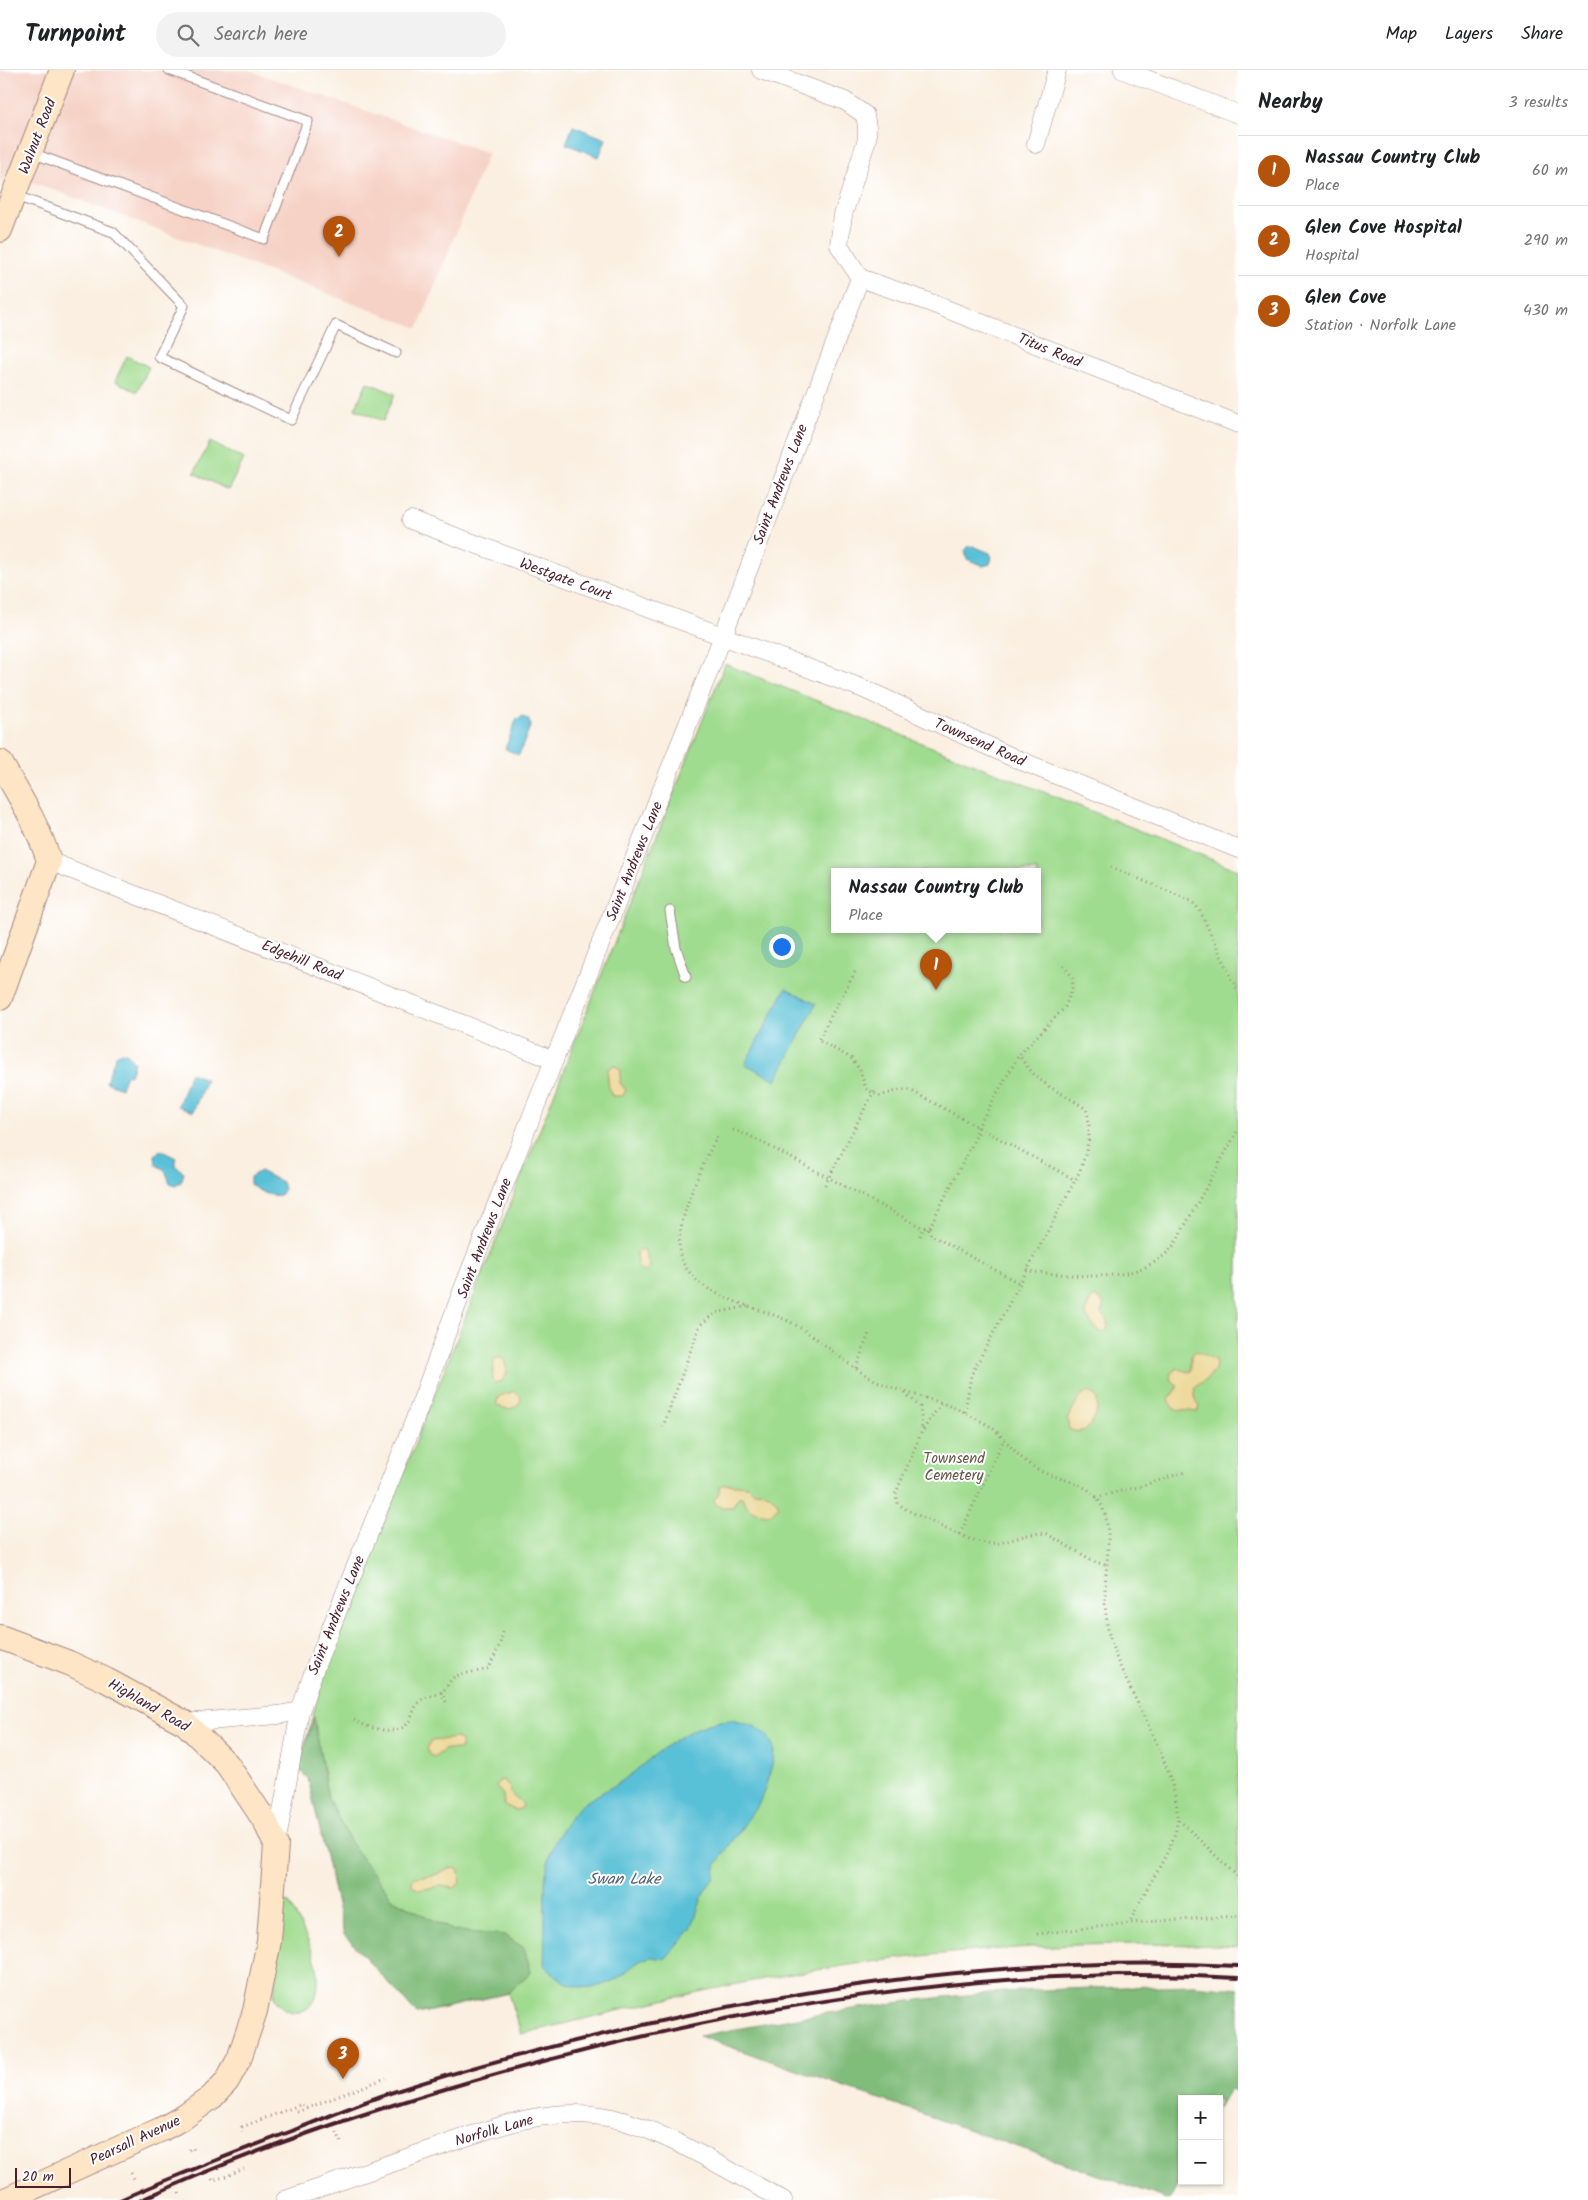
<!DOCTYPE html>
<meta charset="utf-8">
<style>
body{margin:0;font-family:Kalam,sans-serif;background:#f2f2f2;color:#202124}
.controls{position:absolute;right:15px;bottom:15px;display:grid;overflow:hidden;border-radius:0px;box-shadow:0 1px 4px #0004}
.controls button{width:45px;height:45px;display:grid;place-items:center;padding:0;border:0;border-bottom:1px solid #e0e0e0;background:#fff;color:#202124;font:25px sans-serif}
.scale{position:absolute;left:15px;bottom:12px;width:56px;box-sizing:border-box;padding-left:5px;border:2px solid #4a1f2b;border-top:0;font-size:14px;line-height:18px;white-space:nowrap;color:#4a1f2b;-webkit-text-stroke:4px #fff;paint-order:stroke}
.you{position:absolute;left:781px;top:876px;width:18px;height:18px;margin:-12px;border:4px solid #fff;border-radius:50%;background:#1a73e8;box-shadow:0 0 0 8px #1a73e833}
.badge{display:grid;place-items:center;width:32px;height:32px;border-radius:50%;background:#b45309;color:#fff;font-size:16px;font-weight:700}
.pin{position:absolute;translate:-50% -41px;filter:drop-shadow(0 1px 2px #0008)}
.pin::after{content:'';position:absolute;top:26px;width:18px;height:15px;background:inherit;clip-path:polygon(0 0,100% 0,50% 100%)}
.popup{position:absolute;left:831px;top:798px;width:210px;height:65px;box-sizing:border-box;display:grid;place-content:center;border-radius:0px;background:#fff;filter:drop-shadow(0 1px 4px #0005);font-size:16px;white-space:nowrap;color:#757577}
.popup b{font-size:19px;color:#202124}
.popup::after{content:'';position:absolute;left:50%;top:100%;margin-left:-10px;border:10px solid transparent;border-top-color:#fff}
.list{margin:0;padding:0;list-style:none}
h2{display:flex;justify-content:space-between;align-items:center;height:65px;margin:0;padding:0 20px;font-size:21px}
h2 small{font-size:16px;font-weight:400;color:#757577}
.list li{display:grid;grid-template-columns:32px 1fr auto;gap:15px;align-items:center;box-sizing:border-box;height:70px;padding:0 20px;border-top:1px solid #e0e0e0}
.list b{display:block;font-size:19px;white-space:nowrap}
.list p{margin:0;font-size:16px;white-space:nowrap;color:#757577}
.list em{font-size:16px;font-style:normal;color:#757577}
.icon{flex:none;width:28px;height:28px;fill:none;stroke:currentColor;stroke-width:2;stroke-linecap:round;stroke-linejoin:round}
.map{position:relative;flex:none;width:1238px;height:2130px;overflow:hidden}
header{display:flex;align-items:center;gap:30px;box-sizing:border-box;height:70px;padding:0 25px;background:#fff;border-bottom:1px solid #e0e0e0}
header strong{font-size:24px}
nav{display:flex;gap:28px;margin-inline-start:auto;font-size:18px}
.search{width:350px;height:45px;background:#f2f2f2;display:flex;align-items:center;gap:12px;box-sizing:border-box;padding:0 18px;border-radius:28px;color:#757577;font-size:19px}
main{display:flex}
aside{flex:1;background:#fff}
.map>svg:first-child{display:block}
.built{fill:#f6d1c5}
.green{fill:#a0dc8f;stroke:#757e5d;fill-rule:evenodd}
.forest{fill:#80bc7a;stroke:#656e52}
.sand{fill:#eeda9e;stroke:#9c7c64}
.water{fill:#59c0d7;stroke:#527081}
.lines{fill:none;stroke-linecap:round;stroke-linejoin:round}
.lane-casing{stroke:#a28786;stroke-width:11}
.street-casing{stroke:#a28786;stroke-width:19}
.secondary-casing{stroke:#a28786;stroke-width:26}
.path{stroke:#a28786;stroke-width:3;stroke-dasharray:1 4;stroke-linecap:butt}
.lane{stroke:#fff;stroke-width:9}
.street{stroke:#fff;stroke-width:18}
.secondary{stroke:#fde5c5;stroke-width:24}
.rail{stroke:#4a1f2b;stroke-width:4}
.labels{text-anchor:middle;stroke-width:4;stroke-linejoin:round;paint-order:stroke}
.street-label{font-size:15px;fill:#4a1f2b;stroke:#fff}
.park-label{font-size:15px;fill:#645849;stroke:#fff}
.water-label{font-size:16px;font-style:italic;fill:#505f70;stroke:#fff}
</style>
<header>
<strong>Turnpoint</strong>
<div class="search"><svg class="icon" aria-label="search" viewBox="0 0 24 24"><circle cx="10" cy="10" r="6"/><path d="M15 15l6 6"/></svg>Search here</div>
<nav><a>Map</a><a>Layers</a><a>Share</a></nav>
</header>
<main>
<div class="map">
<svg width="1238" height="2130" viewBox="0 0 1238 2130">
<rect width="100%" height="100%" fill="#fff"/>
<filter id="ink" filterUnits="userSpaceOnUse"><feTurbulence type="fractalNoise" baseFrequency=".02" numOctaves="2"/><feDisplacementMap in="SourceGraphic" scale="10" xChannelSelector="R" yChannelSelector="G"/><feConvolveMatrix kernelMatrix="1 2 1 2 8 2 1 2 1" color-interpolation-filters="sRGB"/></filter>
<filter id="wash" filterUnits="userSpaceOnUse"><feTurbulence type="fractalNoise" baseFrequency=".0096" numOctaves="4" result="noise"/><feDisplacementMap in="SourceGraphic" scale="20" xChannelSelector="R" yChannelSelector="G"/><feGaussianBlur stdDeviation="1.12" result="paint"/><feColorMatrix in="noise" values="0 0 0 0 0 0 0 0 0 0 0 0 0 0 0 0 0 1.4 0 .05"/><feComposite in="paint" operator="in"/></filter>
<g filter="url(#wash)">
<rect width="100%" height="100%" fill="#faefe0"/>
<path class="built" d="M 0,0 L 248,0 L 488,83 L 418,258 L 6,102 L 0,116 Z"/>
<g class="green">
<path d="M 127,286 L 149,297 L 137,322 L 115,311 Z"/>
<path d="M 367,312 L 395,324 L 383,351 L 355,339 Z"/>
<path d="M 210,372 L 244,389 L 228,420 L 194,403 Z"/>
<path d="M 725,594 L 1238,800 L 1238,1877 C 1072,1867 890,1883 727,1916 C 658,1930 590,1948 521,1964 L 508,1923 L 417,1944 L 344,1864 L 308,1708 L 298,1699 L 326,1598 ZM 835,801 L 1037,801 L 1037,859 L 835,859 Z"/>
<path d="M 287,1832 L 289,1833 C 299,1852 317,1884 318,1906 C 318,1915 318,1925 313,1932 C 301,1950 280,1942 274,1926 L 283,1834 Z"/>
</g>
<g class="forest">
<path d="M 314,1647 L 328,1728 L 354,1778 L 393,1829 L 454,1861 L 505,1865 L 524,1878 L 531,1902 L 508,1923 L 417,1944 L 344,1864 L 308,1708 L 298,1699 Z"/>
<path d="M 1193,1915 L 1238,1919 L 1238,2021 L 1230,2019 L 1219,2038 L 1219,2029 L 1182,2029 L 1182,2109 L 1170,2130 L 699,1966 C 767,1953 834,1941 902,1932 C 998,1919 1096,1918 1193,1915 Z"/>
</g>
<g class="sand">
<path d="M 614,995 L 621,1000 L 620,1013 L 626,1020 L 623,1026 L 612,1026 L 609,1019 L 607,1000 Z"/>
<path d="M 644,1179 L 650,1197 L 644,1203 L 638,1198 L 636,1185 L 638,1180 Z"/>
<path d="M 1096,1227 L 1104,1233 L 1101,1244 L 1108,1251 L 1108,1257 L 1104,1263 L 1097,1260 L 1086,1246 C 1086,1239 1088,1229 1096,1227 Z"/>
<path d="M 1196,1281 L 1215,1290 C 1219,1306 1204,1308 1195,1318 L 1194,1326 L 1199,1337 L 1197,1342 L 1174,1339 L 1168,1331 L 1177,1319 L 1177,1315 L 1170,1309 L 1171,1303 L 1177,1298 L 1188,1302 L 1191,1301 L 1191,1285 Z"/>
<path d="M 500,1287 L 505,1291 L 507,1303 L 503,1311 L 495,1313 L 492,1310 L 494,1292 L 494,1289 Z"/>
<path d="M 515,1321 L 521,1327 C 520,1341 505,1341 496,1334 L 499,1326 Z"/>
<path d="M 1088,1322 L 1096,1326 C 1102,1342 1088,1370 1069,1359 L 1067,1349 C 1074,1339 1076,1328 1088,1322 Z"/>
<path d="M 725,1414 L 748,1416 L 754,1422 C 765,1419 774,1426 779,1436 L 771,1444 C 755,1443 748,1441 742,1427 L 738,1427 L 733,1437 L 721,1437 L 715,1434 L 714,1429 L 718,1425 L 720,1416 Z"/>
<path d="M 456,1668 L 461,1671 L 461,1679 L 446,1679 L 435,1687 L 429,1685 L 427,1678 L 431,1671 Z"/>
<path d="M 502,1710 L 508,1714 L 512,1725 L 523,1734 L 522,1738 L 516,1740 L 504,1736 L 503,1725 L 496,1717 L 499,1711 Z"/>
<path d="M 449,1798 L 458,1799 L 461,1811 L 455,1818 L 440,1816 L 419,1820 L 412,1816 L 412,1811 L 415,1807 L 435,1805 Z"/>
</g>
<g class="water">
<path d="M 573,56 L 606,69 L 599,87 L 566,74 Z"/>
<path d="M 973,476 L 990,483 L 992,488 L 990,494 L 983,496 L 967,489 L 965,481 L 968,477 Z"/>
<path d="M 522,646 L 529,650 L 529,653 L 531,654 L 519,685 L 505,679 L 517,648 L 520,649 Z"/>
<path d="M 786,918 L 816,934 L 776,1010 L 745,994 Z"/>
<path d="M 122,982 L 128,984 L 134,993 L 130,1005 L 126,1004 L 121,1018 L 106,1012 L 116,985 Z"/>
<path d="M 190,1003 L 206,1009 L 193,1042 L 178,1036 Z"/>
<path d="M 160,1080 L 176,1088 L 176,1096 L 184,1103 L 181,1112 L 175,1115 L 170,1113 L 165,1100 L 156,1095 L 155,1085 Z"/>
<path d="M 260,1101 L 282,1112 L 284,1119 L 280,1125 C 271,1127 257,1121 250,1114 L 250,1107 Z"/>
<path d="M 731,1650 L 754,1656 L 767,1665 L 774,1678 L 773,1691 L 765,1719 L 759,1733 L 717,1793 L 714,1808 L 704,1822 L 691,1859 L 666,1888 C 659,1890 654,1885 647,1888 C 636,1891 627,1902 618,1908 C 589,1925 565,1918 544,1895 C 544,1882 545,1870 545,1857 C 545,1820 541,1791 563,1758 C 567,1752 571,1745 576,1740 C 592,1725 613,1719 630,1705 C 660,1681 690,1652 731,1650 Z"/>
</g>
</g>
<g filter="url(#ink)">
<g class="lines">
<g class="lane-casing">
<g id="lane">
<path d="M 32,83 L 264,169 L 308,51 L 169,0"/>
<path d="M 14,125 L 113,162 L 184,236 L 159,287 L 291,350 L 336,255 L 396,283"/>
<path d="M 670,841 L 676,878 L 686,907"/>
</g>
</g>
<g class="street-casing">
<g id="street">
<path d="M 1123,0 L 1238,44"/>
<path d="M 1036,74 L 1057,0"/>
<path d="M 860,208 L 926,231 L 1238,354"/>
<path d="M 411,450 L 864,619 L 1014,688 L 1238,779"/>
<path d="M 49,791 L 554,990"/>
<path d="M 185,1653 L 278,1645 L 300,1641"/>
<path d="M 276,1775 L 300,1641 L 316,1595 L 413,1354 L 464,1216 L 723,566 L 860,208 L 839,175 L 843,145 L 867,69 L 867,57 L 865,45 L 845,31 L 761,0"/>
<path d="M 285,2130 C 330,2114 376,2099 421,2083 C 482,2062 546,2033 612,2048 C 667,2061 732,2103 783,2130"/>
</g>
</g>
<g class="secondary-casing">
<g id="secondary">
<path d="M 0,160 L 62,0"/>
<path d="M 0,692 C 19,725 38,755 49,791 L 0,928"/>
<path d="M 0,1567 L 69,1593 L 106,1610 L 185,1653 L 227,1694 L 265,1751 L 276,1775 L 269,1871 L 255,1941 L 239,1989 L 227,2011 L 212,2027 L 184,2047 L 162,2059 L 5,2130"/>
</g>
</g>
<g class="path">
<path d="M 1111,797 L 1191,831 L 1199,839 L 1238,922"/>
<path d="M 855,902 L 818,970 L 851,988 L 860,1000 L 866,1019 L 879,1026 L 900,1020 L 910,1020 L 1075,1110"/>
<path d="M 733,1060 L 748,1065 L 923,1158 L 927,1157 L 931,1165 L 1019,1213"/>
<path d="M 975,1062 L 1019,985 L 1065,937 L 1073,916 L 1072,907 L 1063,895"/>
<path d="M 717,1067 C 703,1092 671,1161 681,1188 C 695,1225 747,1234 779,1247 C 816,1262 839,1291 873,1309 C 903,1325 939,1328 969,1345 C 978,1350 988,1354 996,1361 C 1009,1374 1020,1389 1035,1398 C 1054,1410 1083,1410 1097,1428 C 1116,1455 1105,1492 1105,1523 C 1105,1542 1107,1563 1114,1581 C 1130,1628 1192,1719 1174,1766 C 1163,1797 1142,1822 1130,1853"/>
<path d="M 825,1115 L 875,1019"/>
<path d="M 920,1166 L 923,1158 L 930,1156 L 980,1059"/>
<path d="M 1027,1199 L 1033,1202 C 1080,1205 1140,1217 1174,1175 L 1238,1060"/>
<path d="M 856,1298 L 869,1263"/>
<path d="M 905,1323 L 920,1337 L 922,1360"/>
<path d="M 941,1334 L 922,1361 L 896,1423 L 898,1434 L 907,1440 C 929,1450 964,1470 986,1473 C 1007,1476 1027,1460 1047,1464 L 1097,1493 L 1105,1494"/>
<path d="M 965,1342 L 971,1305 L 1080,1101 C 1087,1080 1093,1061 1086,1039 C 1057,1018 1041,1019 1019,985"/>
<path d="M 663,1357 L 700,1255 L 715,1243 L 750,1236"/>
<path d="M 1096,1427 L 1138,1417 L 1185,1402"/>
<path d="M 960,1464 L 1004,1369"/>
<path d="M 441,1622 L 447,1634"/>
<path d="M 354,1650 C 367,1658 397,1667 408,1653 C 413,1647 413,1638 419,1632 C 425,1626 433,1626 440,1623 C 446,1620 448,1613 453,1608 C 460,1602 479,1603 489,1598 L 500,1574 L 503,1558"/>
<path d="M 1179,1750 L 1238,1807"/>
<path d="M 1037,1864 L 1130,1853 L 1238,1846"/>
<path d="M 297,2042 L 386,2008"/>
<path d="M 243,2062 L 242,2057 L 302,2034 L 304,2039"/>
<path d="M 337,2062 L 341,2072"/>
<path d="M 189,2080 L 193,2078 L 195,2083"/>
<path d="M 131,2103 L 134,2109"/>
<path d="M 212,2109 L 213,2111 L 244,2099"/>
<path d="M 179,2123 L 180,2126"/>
</g>
<use href="#lane" class="lane"/>
<use href="#street" class="street"/>
<use href="#secondary" class="secondary"/>
<g class="rail">
<path d="M 120,2130 C 177,2105 234,2083 292,2061 C 322,2049 353,2036 384,2025 C 472,1996 562,1973 652,1953 C 843,1910 1041,1885 1238,1896"/>
<path d="M 141,2130 C 254,2078 374,2039 493,2005 C 734,1937 987,1893 1238,1908"/>
</g>
</g>
</g>
<g class="labels">
<g class="street-label">
<text transform="translate(37 66) rotate(-69)" y="5">Walnut Road</text>
<text transform="translate(1050 280) rotate(22)" y="5">Titus Road</text>
<text transform="translate(780 414) rotate(-69)" y="5">Saint Andrews Lane</text>
<text transform="translate(566 509) rotate(20)" y="5">Westgate Court</text>
<text transform="translate(980 672) rotate(24)" y="5">Townsend Road</text>
<text transform="translate(634 791) rotate(-68)" y="5">Saint Andrews Lane</text>
<text transform="translate(302 890) rotate(22)" y="5">Edgehill Road</text>
<text transform="translate(484 1168) rotate(-69)" y="5">Saint Andrews Lane</text>
<text transform="translate(336 1545) rotate(-68)" y="5">Saint Andrews Lane</text>
<text transform="translate(149 1635) rotate(30)" y="5">Highland Road</text>
<text transform="translate(494 2060) rotate(-16)" y="5">Norfolk Lane</text>
<text transform="translate(135 2070) rotate(-25)" y="5">Pearsall Avenue</text>
</g>
<g class="park-label">
<text x="954" y="1393">Townsend<tspan x="954" dy="17">Cemetery</tspan></text>
</g>
<g class="water-label">
<text x="624" y="1814">Swan Lake</text>
</g>
</g>
</svg>
<div class="controls">
<button>+</button>
<button>−</button>
</div>
<div class="scale">20 m</div>
<div class="you"></div>
<div class="pin badge" style="left:936px;top:920px">1</div>
<div class="popup"><b>Nassau Country Club</b>Place</div>
<div class="pin badge" style="left:339px;top:187px">2</div>
<div class="pin badge" style="left:343px;top:2009px">3</div>
</div>
<aside>
<h2>Nearby<small>3 results</small></h2>
<ul class="list">
<li><span class="badge">1</span><div><b>Nassau Country Club</b><p>Place</p></div><em>60 m</em></li>
<li><span class="badge">2</span><div><b>Glen Cove Hospital</b><p>Hospital</p></div><em>290 m</em></li>
<li><span class="badge">3</span><div><b>Glen Cove</b><p>Station · Norfolk Lane</p></div><em>430 m</em></li>
</ul>
</aside>
</main>
